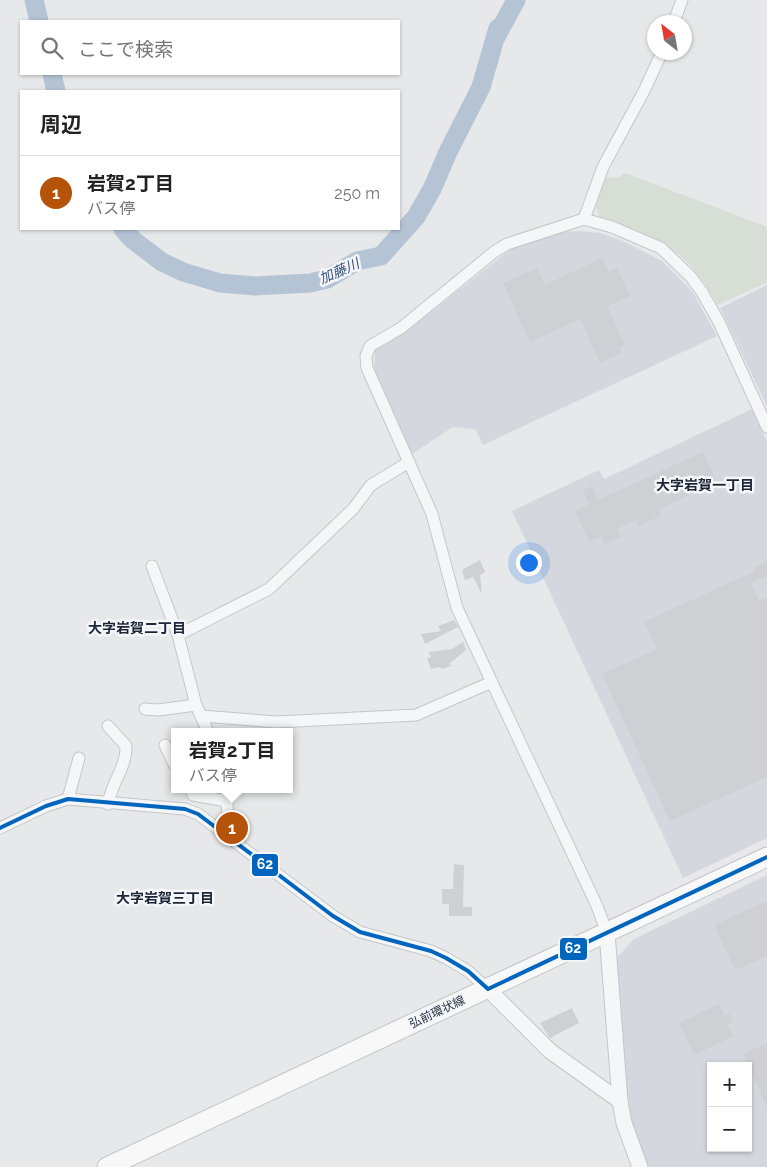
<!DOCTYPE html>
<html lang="ja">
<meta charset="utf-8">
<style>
body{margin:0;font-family:Raleway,"Noto Sans JP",sans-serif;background:#f2f2f2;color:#222}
.controls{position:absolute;right:15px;bottom:15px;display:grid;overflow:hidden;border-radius:0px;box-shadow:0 1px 4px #0004}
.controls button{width:45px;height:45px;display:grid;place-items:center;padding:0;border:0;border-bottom:1px solid #e0e0e0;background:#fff;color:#222;font:25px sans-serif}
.compass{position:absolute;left:647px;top:15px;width:45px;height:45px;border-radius:50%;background:#fff;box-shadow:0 1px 4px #0004;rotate:329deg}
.you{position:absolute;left:528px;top:562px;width:18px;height:18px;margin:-12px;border:4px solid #fff;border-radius:50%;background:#1a73e8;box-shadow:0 0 0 8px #1a73e833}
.badge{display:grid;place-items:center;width:32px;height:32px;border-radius:50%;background:#b45309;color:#fff;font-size:16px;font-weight:700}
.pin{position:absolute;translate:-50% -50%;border:2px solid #fff;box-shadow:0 1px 5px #0006}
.popup{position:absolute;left:171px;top:728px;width:122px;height:65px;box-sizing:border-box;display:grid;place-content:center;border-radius:0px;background:#fff;filter:drop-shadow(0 1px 4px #0005);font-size:16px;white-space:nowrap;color:#767676}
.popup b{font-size:19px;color:#222}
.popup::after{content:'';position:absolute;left:50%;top:100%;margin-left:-10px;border:10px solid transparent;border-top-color:#fff}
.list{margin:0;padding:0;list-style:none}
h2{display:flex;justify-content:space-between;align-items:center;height:65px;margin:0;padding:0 20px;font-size:21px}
h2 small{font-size:16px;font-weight:400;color:#767676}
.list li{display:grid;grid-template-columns:32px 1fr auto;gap:15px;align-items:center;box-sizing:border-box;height:75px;padding:0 20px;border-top:1px solid #e0e0e0}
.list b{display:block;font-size:19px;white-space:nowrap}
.list p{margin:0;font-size:16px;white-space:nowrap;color:#767676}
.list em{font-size:16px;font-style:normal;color:#767676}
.icon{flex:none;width:28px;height:28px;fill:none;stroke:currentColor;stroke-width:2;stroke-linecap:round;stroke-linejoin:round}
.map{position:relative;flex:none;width:767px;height:1167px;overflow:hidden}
.search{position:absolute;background:#fff;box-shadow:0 1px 4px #0004;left:20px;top:20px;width:380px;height:55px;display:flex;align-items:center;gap:12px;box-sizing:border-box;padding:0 18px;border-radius:0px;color:#767676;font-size:19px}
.panel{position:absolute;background:#fff;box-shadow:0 1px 4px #0004;left:20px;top:90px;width:380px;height:140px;border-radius:0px}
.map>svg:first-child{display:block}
.built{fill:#d4d7dd;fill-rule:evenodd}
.green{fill:#d6ded6}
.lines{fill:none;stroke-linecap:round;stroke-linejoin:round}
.river{stroke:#b4c4d5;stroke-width:19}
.building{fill:#ced0d3}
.minor-casing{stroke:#c4c6c8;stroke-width:13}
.tertiary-casing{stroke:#c4c6c8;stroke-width:17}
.primary-casing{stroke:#c2c5c8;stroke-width:21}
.minor{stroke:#f5f6f7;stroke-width:11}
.tertiary{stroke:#f5f6f7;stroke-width:15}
.primary{stroke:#f8f8f8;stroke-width:19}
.bus-1-casing{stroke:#f4f6f9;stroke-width:8}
.bus-1{stroke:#0065bd;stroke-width:4}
.labels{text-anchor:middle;stroke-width:5;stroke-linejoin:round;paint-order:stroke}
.street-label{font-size:12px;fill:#2b3445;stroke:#f4f6f9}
.water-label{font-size:14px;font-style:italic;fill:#34527a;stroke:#f4f6f9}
.neighbourhood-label{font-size:14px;font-weight:bold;fill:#1d2536;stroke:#f4f6f9}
.line-badge{stroke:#f4f6f9;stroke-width:2}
.badge-label{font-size:14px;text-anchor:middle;font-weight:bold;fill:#fff}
</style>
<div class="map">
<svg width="767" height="1167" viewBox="0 0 767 1167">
<rect width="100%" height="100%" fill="#e6e8ea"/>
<g class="built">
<path d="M 579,231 L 600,233 L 623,241 L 662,261 L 692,291 L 717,336 L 483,445 L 475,429 L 453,427 L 412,454 L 374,368 L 375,350 L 412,327 L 511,249 L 563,232 Z"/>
<path d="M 767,285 L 767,406 L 720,308 Z"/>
<path d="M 752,409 L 767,442 L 767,838 L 683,878 L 512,511 L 599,470 L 604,479 Z"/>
<path d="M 767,875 L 767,1167 L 648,1167 L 632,1122 L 627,1099 L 621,1006 L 615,960 L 634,939 ZM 711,1066 L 748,1066 L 748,1148 L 711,1148 Z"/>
</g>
<path class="green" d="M 625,173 L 767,227 L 767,282 L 718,305 C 686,248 659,237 600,217 L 596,207 L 605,177 L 618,178 Z"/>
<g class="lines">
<g class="river">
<path d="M 34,0 L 39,21"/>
<path d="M 52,74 L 56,91"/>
<path d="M 123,229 L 133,240 L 162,262 L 183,272 L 220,283 L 255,286 L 310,283 L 327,279 L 357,261 L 381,256 L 416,217 L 432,189 L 448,152 L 481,87 L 498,28 L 496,37 L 516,0"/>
</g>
</g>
<g class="building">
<path d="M 602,258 L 609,272 L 617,268 L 630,296 L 607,306 L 625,345 L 620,347 L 622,353 L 600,363 L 580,319 L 530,342 L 503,283 L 537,268 L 545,285 Z"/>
<path d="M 703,452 L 717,483 L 659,509 L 662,515 L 638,526 L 636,520 L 617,529 L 621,537 L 605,544 L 602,536 L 589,542 L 575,511 L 589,504 L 583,490 L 592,486 L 598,500 Z"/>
<path d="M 480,560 L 485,572 L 480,575 L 482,594 L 473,577 L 465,580 L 462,570 Z"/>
<path d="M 767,562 L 767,576 L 751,583 L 759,601 L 767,598 L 767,777 L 670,821 L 602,674 L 657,649 L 644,622 L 755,571 L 754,568 Z"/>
<path d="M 454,620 L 458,627 L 425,644 L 421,634 L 441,631 L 438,626 Z"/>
<path d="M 463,642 L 466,650 L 449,664 L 451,666 L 442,669 L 439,667 L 431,669 L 427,658 L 431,657 L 429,652 L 452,649 Z"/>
<path d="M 454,864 L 464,865 L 463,907 L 472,907 L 472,916 L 449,916 L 449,904 L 442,904 L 442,889 L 453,889 Z"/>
<path d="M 767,901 L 767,956 L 735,970 L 714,925 Z"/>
<path d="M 719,1004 L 724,1015 L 729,1013 L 733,1022 L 728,1024 L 733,1036 L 694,1055 L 679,1023 Z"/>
<path d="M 572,1008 L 579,1023 L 550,1038 L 540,1023 Z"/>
<path d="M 767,1043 L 767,1107 L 743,1054 Z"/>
</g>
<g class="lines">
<g class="minor-casing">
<g id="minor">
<path d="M 674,22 L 682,0"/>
<path d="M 584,219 L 603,167 L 645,89 L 662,52"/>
<path d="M 152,566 L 178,635 L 196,705 L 208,732"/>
<path d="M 178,635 L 269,589 L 353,509 L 371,485 L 409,462"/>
<path d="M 145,709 L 158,710 L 196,705"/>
<path d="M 201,716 L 277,722 L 416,715 L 492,682"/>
<path d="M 108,726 L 126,746 C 127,766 111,784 108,804"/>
<path d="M 165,745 L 174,764"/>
<path d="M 190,789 L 193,795 L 227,801"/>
<path d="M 68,799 L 79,758"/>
<path d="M 0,828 L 46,806 L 68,799 L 185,809 L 198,814 L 333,916 L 360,932 L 431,951 L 446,958 L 468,971 L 488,989"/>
<path d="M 225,834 L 228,820 L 226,789"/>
<path d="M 607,933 L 597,906 L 457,608 L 432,514 L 367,368 L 366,356 L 370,346 L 401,328 L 494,252 L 507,244 L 584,219 L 612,227 L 661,248 L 691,277 L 702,292 L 719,322 L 767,427"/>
</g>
</g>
<g class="tertiary-casing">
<g id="tertiary">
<path d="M 607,933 L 620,1101 L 624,1123 L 640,1167"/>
<path d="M 488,989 L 550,1051 L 620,1101"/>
</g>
</g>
<g class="primary-casing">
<path id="primary" d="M 107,1167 L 767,857"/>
</g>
<use href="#minor" class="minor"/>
<use href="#tertiary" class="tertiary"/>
<use href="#primary" class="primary"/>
<g class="bus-1-casing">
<path id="bus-1" d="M 0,828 L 46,806 L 68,799 L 185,809 L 198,814 L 333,916 L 360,932 L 431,951 L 446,958 L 468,971 L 488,989 L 767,857"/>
</g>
<use href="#bus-1" class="bus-1"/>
</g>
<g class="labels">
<g class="street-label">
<text transform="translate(437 1012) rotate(-25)" y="4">弘前環状線</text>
</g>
<g class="water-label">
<text transform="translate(339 271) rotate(-24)" y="5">加藤川</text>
</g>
<g class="neighbourhood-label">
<text x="705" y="490">大字岩賀一丁目</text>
<text x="137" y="633">大字岩賀二丁目</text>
<text x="165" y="903">大字岩賀三丁目</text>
</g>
</g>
<g class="line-badge">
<rect x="251" y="853" width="28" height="24" rx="5" fill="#0065bd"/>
<rect x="559" y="937" width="29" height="24" rx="5" fill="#0065bd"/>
</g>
<g class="badge-label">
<text x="265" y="869">62</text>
<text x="573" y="953">62</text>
</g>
</svg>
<div class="controls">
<button>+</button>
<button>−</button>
</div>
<svg class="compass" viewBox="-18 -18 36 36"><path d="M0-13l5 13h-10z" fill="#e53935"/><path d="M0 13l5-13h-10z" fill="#767676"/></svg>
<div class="you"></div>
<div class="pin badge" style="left:232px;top:828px">1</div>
<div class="popup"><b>岩賀2丁目</b>バス停</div>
<div class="search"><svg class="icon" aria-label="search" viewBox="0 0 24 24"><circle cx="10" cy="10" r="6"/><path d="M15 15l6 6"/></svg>ここで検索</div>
<section class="panel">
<h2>周辺<small></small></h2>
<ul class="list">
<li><span class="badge">1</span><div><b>岩賀2丁目</b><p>バス停</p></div><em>250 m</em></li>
</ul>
</section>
</div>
